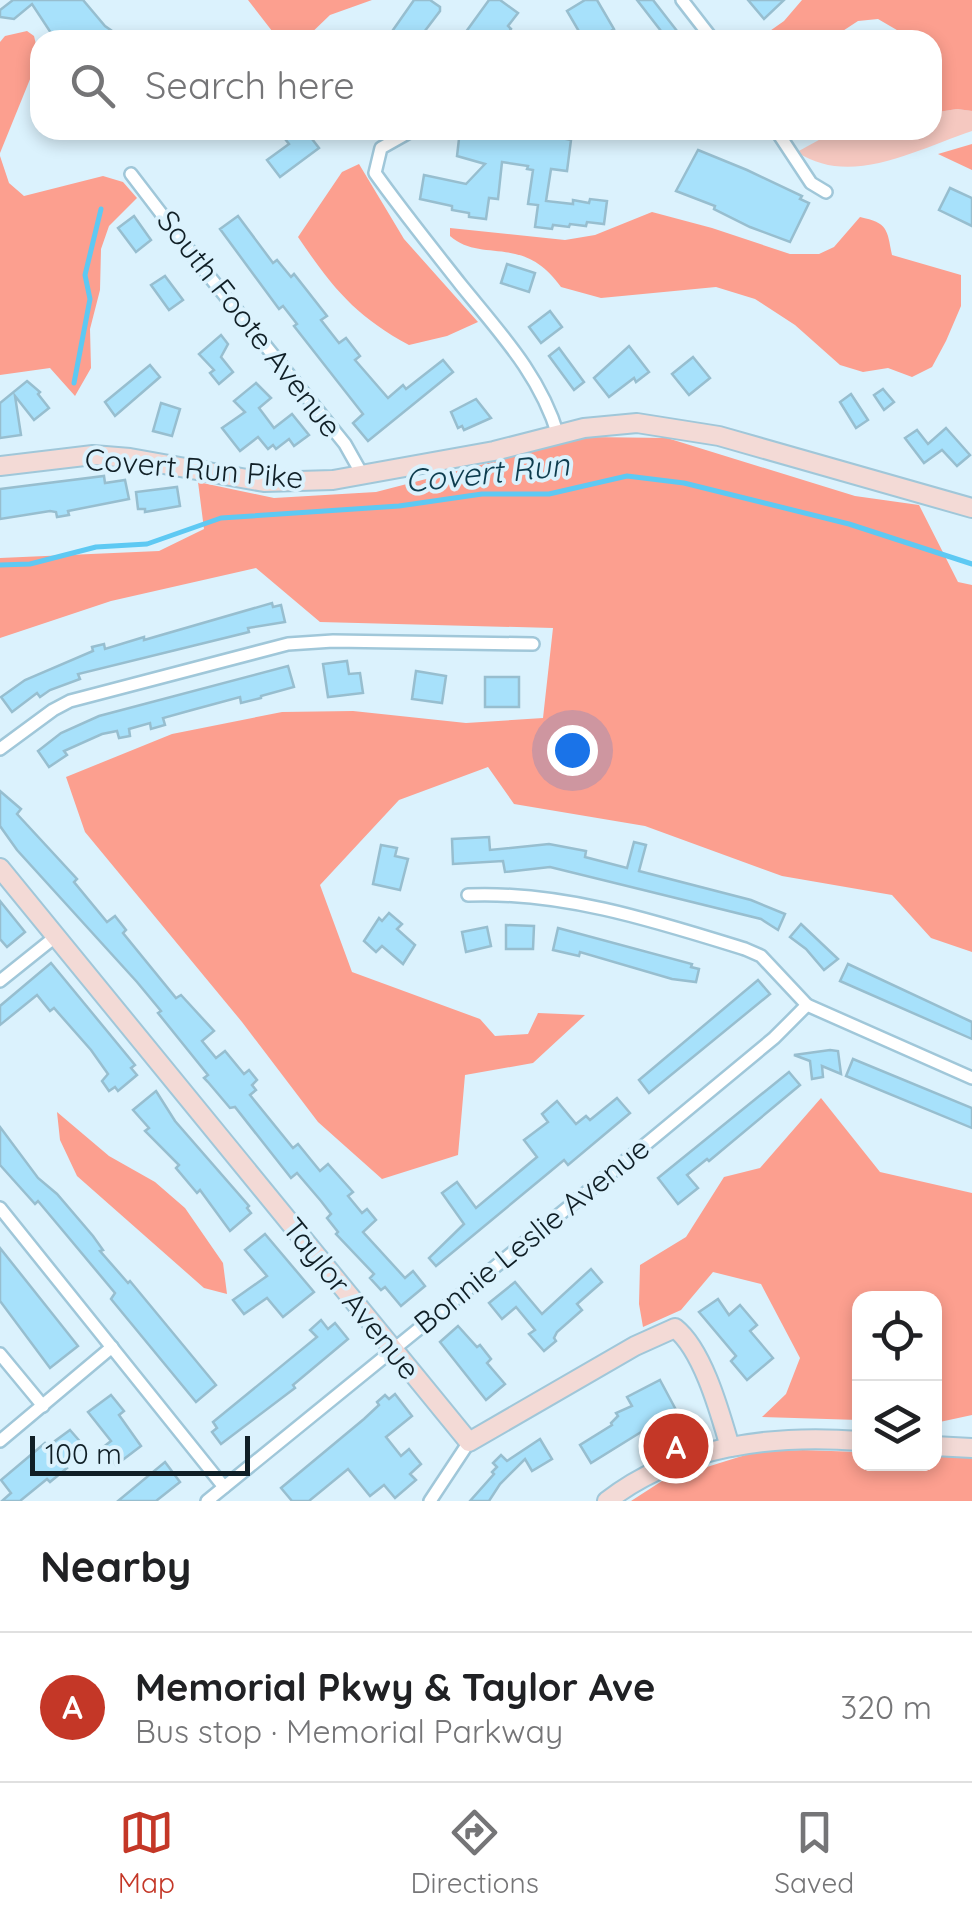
<!DOCTYPE html>
<meta charset="utf-8">
<style>
body{margin:0;font-family:Quicksand,sans-serif;background:#f2f2f2;color:#202124}
.controls{position:absolute;right:30px;bottom:30px;display:grid;overflow:hidden;border-radius:20px;box-shadow:0 5px 15px #0003}
.controls button{width:90px;height:90px;display:grid;place-items:center;padding:0;border:0;border-bottom:2px solid #e0e0e0;background:#fff;color:#202124;font:50px sans-serif}
.scale{position:absolute;left:30px;bottom:25px;width:220px;box-sizing:border-box;padding-left:10px;border:5px solid #101f26;border-top:0;font-size:28px;line-height:35px;white-space:nowrap;color:#101f26;-webkit-text-stroke:8px #dbf2fd;paint-order:stroke}
.you{position:absolute;left:572px;top:750px;width:35px;height:35px;margin:-25px;border:8px solid #fff;border-radius:50%;background:#1a73e8;box-shadow:0 0 0 15px #1a73e833}
.badge{display:grid;place-items:center;width:65px;height:65px;border-radius:50%;background:#c43727;color:#fff;font-size:32px;font-weight:700}
.pin{position:absolute;translate:-50% -50%;border:5px solid #fff;box-shadow:0 2px 10px #0006}
.list{margin:0;padding:0;list-style:none}
h2{display:flex;justify-content:space-between;align-items:center;height:130px;margin:0;padding:0 40px;font-size:42px}
h2 small{font-size:32px;font-weight:400;color:#757577}
.list li{display:grid;grid-template-columns:65px 1fr auto;gap:30px;align-items:center;box-sizing:border-box;height:150px;padding:0 40px;border-top:2px solid #e0e0e0}
.list b{display:block;font-size:38px;white-space:nowrap}
.list p{margin:0;font-size:32px;white-space:nowrap;color:#757577}
.list em{font-size:32px;font-style:normal;color:#757577}
.icon{flex:none;width:55px;height:55px;fill:none;stroke:currentColor;stroke-width:2;stroke-linecap:round;stroke-linejoin:round}
.map{position:relative;flex:none;width:972px;height:1501px;overflow:hidden}
.search{position:absolute;background:#fff;box-shadow:0 5px 15px #0003;left:30px;right:30px;top:30px;height:110px;display:flex;align-items:center;gap:25px;box-sizing:border-box;padding:0 35px;border-radius:30px;color:#757577;font-size:38px}
.sheet{height:280px;background:#fff}
nav{display:flex;justify-content:space-around;align-items:center;box-sizing:border-box;height:140px;border-top:2px solid #e0e0e0;background:#fff;font-size:28px;color:#757577}
nav a{display:grid;justify-items:center;gap:5px}
nav .on{color:#c43727}
.map>svg:first-child{display:block}
.green{fill:#f5c8c0}
.forest{fill:#fc9f8f}
.lines{fill:none;stroke-linecap:round;stroke-linejoin:round}
.stream{stroke:#5ec9f3;stroke-width:5}
.building{fill:#a7e1fb;stroke:#97becf;stroke-width:2.5}
.street-casing{stroke:#a0c7d9;stroke-width:16}
.secondary-casing{stroke:#a0c7d9;stroke-width:22}
.street{stroke:#fff;stroke-width:11}
.secondary{stroke:#f3dad6;stroke-width:18}
.labels{text-anchor:middle;stroke-width:8;stroke-linejoin:round;paint-order:stroke}
.street-label{font-size:30px;fill:#101f26;stroke:#dbf2fd}
.water-label{font-size:32px;font-style:italic;fill:#0e3d4f;stroke:#dbf2fd}
</style>
<div class="map">
<svg width="972" height="1501" viewBox="0 0 972 1501">
<rect width="100%" height="100%" fill="#dbf2fd"/>
<path class="green" d="M 957,109 L 972,111 L 972,131 C 917,149 851,188 797,152 L 837,130 L 932,130 L 932,113 Z"/>
<g class="forest">
<path d="M 248,0 L 372,0 L 330,15 L 304,40 L 279,40 Z"/>
<path d="M 802,0 L 972,0 L 972,111 L 957,109 L 932,113 L 932,40 L 914,40 L 878,19 L 858,21 L 829,40 L 757,40 L 784,21 Z"/>
<path d="M 27,31 L 34,36 L 39,57 L 0,153 L 0,42 L 5,36 Z"/>
<path d="M 972,144 L 972,170 L 938,154 Z"/>
<path d="M 0,156 L 9,183 L 24,196 L 103,176 L 123,182 L 137,198 L 109,226 L 101,249 L 100,290 L 90,329 L 91,368 L 75,396 L 50,368 L 0,375 Z"/>
<path d="M 359,164 L 404,239 L 478,322 L 447,336 L 409,345 C 355,316 332,287 298,237 L 342,172 Z"/>
<path d="M 652,212 L 712,228 L 790,254 L 819,254 L 834,247 L 860,217 C 888,223 887,229 892,255 L 961,275 L 961,306 L 946,341 L 932,367 L 912,377 L 888,368 L 863,372 L 840,365 L 795,325 L 755,299 L 716,287 L 601,298 L 561,287 C 523,233 482,264 450,236 L 450,228 L 565,240 L 595,235 Z"/>
<path d="M 588,437 L 667,438 L 855,496 L 919,505 L 958,582 L 972,585 L 972,952 L 931,938 L 892,895 L 782,876 L 645,826 L 514,804 L 488,767 L 399,800 L 320,885 L 352,972 L 480,1019 L 495,1036 L 528,1034 L 538,1013 L 585,1015 L 533,1063 L 465,1075 L 458,1155 L 382,1179 L 318,1122 L 242,1022 L 85,832 L 66,777 L 172,734 L 282,712 L 353,711 L 466,723 L 543,718 L 553,628 L 320,622 L 256,568 L 111,601 L 0,638 L 0,558 L 159,551 L 204,529 L 198,482 L 274,498 L 376,492 Z"/>
<path d="M 821,1098 L 880,1172 L 972,1193 L 972,1415 L 935,1423 L 934,1298 L 860,1298 L 859,1420 L 762,1417 L 786,1394 L 800,1358 L 761,1284 L 713,1272 L 681,1310 L 643,1327 L 639,1304 L 640,1265 L 686,1237 L 724,1177 L 760,1168 Z"/>
<path d="M 57,1112 L 109,1156 L 155,1182 L 185,1208 L 223,1263 L 227,1294 L 204,1288 L 77,1176 L 60,1140 Z"/>
<path d="M 803,1450 L 859,1452 L 860,1464 L 934,1464 L 935,1453 L 972,1455 L 972,1501 L 631,1501 L 662,1481 L 755,1452 Z"/>
</g>
<g class="lines">
<g class="stream">
<path d="M 74,383 L 90,299 L 85,275 L 101,209"/>
<path d="M 0,565 L 30,564 L 96,547 L 147,544 L 221,518 L 399,506 L 482,494 L 549,494 L 627,476 L 684,483 L 849,524 L 972,564"/>
</g>
</g>
<g class="building">
<path d="M 13,0 L 83,0 L 105,26 L 125,40 L 69,40 L 62,32 L 55,39 L 32,4 L 14,19 L 0,17 L 0,10 Z"/>
<path d="M 414,0 L 430,0 L 440,7 L 440,11 L 418,40 L 386,40 Z"/>
<path d="M 489,0 L 500,0 L 518,13 L 508,26 L 511,29 L 503,40 L 460,40 Z"/>
<path d="M 585,0 L 597,0 L 614,29 L 608,33 L 612,40 L 584,40 L 567,11 Z"/>
<path d="M 637,0 L 653,0 L 684,40 L 668,40 Z"/>
<path d="M 748,0 L 784,0 L 764,19 Z"/>
<path d="M 278,130 L 305,130 L 319,148 L 280,177 L 267,160 L 289,144 Z"/>
<path d="M 460,130 L 532,135 L 533,132 L 571,140 L 567,171 L 551,169 L 546,201 L 573,204 L 573,200 L 589,203 L 590,199 L 607,201 L 604,224 L 587,222 L 586,226 L 570,224 L 569,227 L 553,225 L 552,229 L 535,227 L 538,205 L 528,204 L 533,170 L 527,169 L 528,166 L 502,162 L 498,199 L 489,198 L 486,219 L 469,217 L 469,213 L 452,210 L 452,206 L 420,199 L 424,175 L 466,184 L 485,164 L 457,156 Z"/>
<path d="M 698,150 L 747,170 L 802,196 L 800,199 L 809,203 L 790,242 L 750,227 L 714,209 L 715,206 L 676,191 Z"/>
<path d="M 950,188 L 972,198 L 972,226 L 939,210 Z"/>
<path d="M 134,216 L 151,240 L 136,252 L 118,228 Z"/>
<path d="M 238,216 L 273,263 L 277,260 L 291,277 L 294,274 L 327,316 L 321,320 L 339,343 L 346,338 L 360,356 L 355,360 L 388,398 L 403,385 L 406,389 L 443,360 L 453,372 L 368,441 L 353,423 L 363,414 L 294,326 L 297,324 L 283,306 L 279,309 L 220,229 Z"/>
<path d="M 507,264 L 535,273 L 529,292 L 501,283 Z"/>
<path d="M 165,276 L 183,300 L 169,310 L 151,285 Z"/>
<path d="M 550,311 L 562,327 L 541,343 L 529,327 Z"/>
<path d="M 221,335 L 228,344 L 221,357 L 233,372 L 219,384 L 210,373 L 214,370 L 199,354 Z"/>
<path d="M 629,346 L 649,372 L 636,382 L 634,378 L 609,397 L 594,378 Z"/>
<path d="M 559,348 L 584,382 L 574,390 L 549,356 Z"/>
<path d="M 693,357 L 710,378 L 689,395 L 672,374 Z"/>
<path d="M 150,365 L 160,377 L 115,416 L 105,402 Z"/>
<path d="M 27,381 L 40,392 L 38,394 L 49,408 L 34,420 L 15,396 L 21,435 L 0,438 L 0,403 Z"/>
<path d="M 256,383 L 271,398 L 259,408 L 274,428 L 292,414 L 309,435 L 294,446 L 289,439 L 276,449 L 273,445 L 268,449 L 258,437 L 240,451 L 222,428 L 245,412 L 234,401 Z"/>
<path d="M 883,389 L 894,402 L 884,410 L 874,395 Z"/>
<path d="M 851,394 L 868,420 L 856,428 L 840,402 Z"/>
<path d="M 476,399 L 491,418 L 464,430 L 462,426 L 458,428 L 451,412 Z"/>
<path d="M 161,403 L 180,409 L 172,436 L 153,431 Z"/>
<path d="M 946,428 L 970,455 L 957,466 L 942,450 L 924,463 L 905,438 L 917,430 L 928,444 Z"/>
<path d="M 104,476 L 105,483 L 125,480 L 129,499 L 68,511 L 69,515 L 57,517 L 56,512 L 50,511 L 0,519 L 0,489 Z"/>
<path d="M 177,487 L 180,506 L 145,512 L 145,509 L 138,509 L 136,492 Z"/>
<path d="M 272,603 L 273,607 L 281,605 L 285,622 L 248,628 L 249,632 L 78,674 L 80,679 L 50,690 L 40,697 L 37,693 L 12,712 L 1,697 L 25,680 L 93,651 L 92,647 L 104,644 L 105,649 L 144,637 L 144,640 Z"/>
<path d="M 347,661 L 349,674 L 360,673 L 363,693 L 328,697 L 323,664 Z"/>
<path d="M 288,666 L 294,687 L 261,696 L 261,698 L 241,703 L 240,697 L 192,710 L 163,718 L 165,725 L 151,729 L 150,723 L 129,729 L 130,736 L 119,738 L 117,731 L 102,734 L 64,751 L 67,755 L 49,767 L 38,751 L 61,733 L 99,716 Z"/>
<path d="M 416,671 L 446,676 L 442,703 L 412,699 Z"/>
<rect x="485" y="677" width="34" height="30"/>
<path d="M 0,791 L 21,809 L 17,814 L 77,879 L 74,882 L 107,922 L 115,916 L 126,930 L 123,933 L 176,998 L 181,995 L 214,1031 L 202,1041 L 216,1058 L 225,1051 L 244,1074 L 249,1070 L 257,1080 L 252,1085 L 256,1090 L 250,1095 L 293,1148 L 298,1144 L 320,1171 L 328,1164 L 353,1192 L 348,1196 L 362,1213 L 367,1209 L 376,1220 L 363,1232 L 405,1278 L 413,1271 L 425,1286 L 401,1306 L 385,1287 L 381,1290 L 370,1278 L 374,1274 L 336,1234 L 338,1232 L 327,1218 L 331,1214 L 321,1201 L 297,1173 L 291,1178 L 235,1107 L 230,1108 L 208,1082 L 204,1078 L 208,1075 L 158,1013 L 161,1011 L 137,982 L 17,850 L 0,826 Z"/>
<path d="M 489,837 L 490,850 L 549,844 L 586,851 L 585,857 L 627,868 L 634,842 L 646,845 L 639,871 L 751,900 L 785,914 L 778,930 L 761,919 L 550,867 L 505,872 L 503,861 L 453,864 L 452,839 Z"/>
<path d="M 381,845 L 397,848 L 395,856 L 408,859 L 400,890 L 373,884 Z"/>
<path d="M 0,901 L 25,932 L 7,947 L 0,939 Z"/>
<path d="M 389,913 L 402,924 L 397,929 L 415,945 L 403,964 L 382,946 L 376,952 L 364,941 L 379,918 L 382,921 Z"/>
<path d="M 801,924 L 838,959 L 824,970 L 806,949 L 790,937 Z"/>
<path d="M 506,925 L 534,926 L 533,949 L 506,949 Z"/>
<path d="M 487,927 L 491,946 L 466,952 L 462,932 Z"/>
<path d="M 558,928 L 692,964 L 691,967 L 699,969 L 696,982 L 672,979 L 580,952 L 579,956 L 553,950 Z"/>
<path d="M 51,963 L 135,1065 L 131,1068 L 137,1075 L 118,1091 L 115,1087 L 109,1091 L 102,1081 L 108,1074 L 91,1050 L 54,1008 L 50,1011 L 37,995 L 0,1025 L 0,1006 Z"/>
<path d="M 848,964 L 972,1022 L 972,1039 L 840,981 Z"/>
<path d="M 758,980 L 770,994 L 649,1093 L 639,1080 Z"/>
<path d="M 830,1050 L 838,1051 L 841,1074 L 822,1066 L 823,1077 L 812,1079 L 810,1061 L 794,1055 Z"/>
<path d="M 853,1059 L 972,1108 L 972,1128 L 846,1076 Z"/>
<path d="M 789,1072 L 800,1085 L 709,1161 L 707,1159 L 687,1175 L 698,1188 L 678,1204 L 658,1178 Z"/>
<path d="M 156,1091 L 175,1121 L 249,1206 L 247,1208 L 251,1213 L 230,1231 L 200,1190 L 197,1193 L 176,1168 L 179,1165 L 145,1131 L 149,1128 L 133,1110 Z"/>
<path d="M 617,1098 L 630,1113 L 568,1165 L 564,1160 L 546,1175 L 436,1266 L 429,1258 L 464,1224 L 442,1193 L 457,1182 L 476,1208 L 537,1157 L 524,1140 L 548,1122 L 542,1114 L 557,1101 L 576,1124 L 586,1116 L 590,1120 Z"/>
<path d="M 0,1127 L 38,1178 L 57,1194 L 93,1236 L 103,1250 L 100,1251 L 128,1283 L 130,1281 L 216,1385 L 196,1402 L 111,1299 L 115,1293 L 64,1232 L 38,1201 L 35,1204 L 0,1165 Z"/>
<path d="M 265,1234 L 314,1292 L 283,1317 L 267,1298 L 244,1314 L 233,1300 L 267,1276 L 245,1250 Z"/>
<path d="M 0,1248 L 78,1346 L 50,1368 L 0,1301 Z"/>
<path d="M 591,1269 L 602,1282 L 577,1304 L 582,1310 L 557,1332 L 554,1338 L 556,1341 L 544,1351 L 529,1334 L 535,1330 L 516,1307 L 502,1319 L 489,1303 L 515,1282 L 542,1314 Z"/>
<path d="M 718,1299 L 729,1315 L 740,1305 L 757,1325 L 750,1331 L 773,1358 L 747,1380 L 731,1361 L 736,1356 L 699,1312 Z"/>
<path d="M 321,1320 L 328,1329 L 335,1323 L 348,1339 L 293,1385 L 295,1388 L 221,1444 L 212,1432 L 217,1428 L 213,1422 L 317,1337 L 310,1330 Z"/>
<path d="M 458,1326 L 477,1347 L 480,1345 L 491,1359 L 487,1363 L 505,1384 L 486,1400 L 440,1342 Z"/>
<path d="M 660,1380 L 683,1423 L 673,1428 L 676,1433 L 662,1440 L 654,1424 L 591,1463 L 580,1445 L 612,1425 L 611,1423 L 618,1416 L 616,1413 L 632,1406 L 627,1397 Z"/>
<path d="M 395,1394 L 412,1416 L 386,1437 L 401,1456 L 409,1449 L 421,1464 L 410,1474 L 416,1480 L 395,1498 L 384,1485 L 370,1496 L 348,1469 L 309,1501 L 292,1501 L 281,1488 L 364,1419 L 379,1405 L 377,1402 L 385,1395 L 389,1399 Z"/>
<path d="M 111,1395 L 124,1411 L 119,1415 L 141,1446 L 116,1465 L 112,1460 L 107,1465 L 97,1452 L 111,1441 L 88,1412 Z"/>
<path d="M 70,1430 L 84,1446 L 63,1463 L 67,1468 L 50,1482 L 47,1479 L 20,1501 L 2,1501 L 11,1493 L 1,1480 L 45,1443 L 48,1446 Z"/>
<path d="M 540,1439 L 552,1459 L 532,1471 L 525,1459 L 500,1484 L 489,1501 L 470,1501 L 494,1474 L 492,1472 L 497,1467 L 493,1463 L 501,1455 L 507,1461 Z"/>
<path d="M 165,1462 L 180,1482 L 156,1501 L 118,1501 Z"/>
</g>
<g class="lines">
<g class="street-casing">
<g id="street">
<path d="M 682,0 L 713,40"/>
<path d="M 413,130 L 381,148 L 375,173 C 402,211 432,248 461,285 C 500,333 540,375 558,435"/>
<path d="M 776,130 L 811,183 L 826,192"/>
<path d="M 131,174 L 209,276 L 345,444 L 363,476"/>
<path d="M 0,749 L 53,710 L 70,701 L 288,644 L 333,641 L 533,644"/>
<path d="M 468,895 C 562,891 655,921 745,949 L 761,956 L 807,1005 L 972,1078"/>
<path d="M 0,981 L 55,937"/>
<path d="M 0,1208 L 224,1487"/>
<path d="M 0,1354 L 43,1406"/>
<path d="M 0,1441 L 112,1347"/>
<path d="M 207,1501 L 640,1149 L 774,1038 L 807,1005"/>
<path d="M 430,1501 L 469,1442"/>
</g>
</g>
<g class="secondary-casing">
<g id="secondary">
<path d="M 0,466 L 93,455 L 130,458 L 264,482 L 333,480 L 494,451 L 584,428 L 637,423 L 719,436 L 972,508"/>
<path d="M 0,868 L 469,1442 L 635,1346 L 675,1328 C 703,1350 720,1413 730,1447"/>
<path d="M 934,1446 L 972,1448"/>
<path d="M 607,1501 C 678,1446 772,1434 860,1441"/>
</g>
</g>
<use href="#street" class="street"/>
<use href="#secondary" class="secondary"/>
</g>
<g class="labels">
<g class="street-label">
<text transform="translate(249 324) rotate(52)" y="10">South Foote Avenue</text>
<text transform="translate(194 469) rotate(5)" y="10">Covert Run Pike</text>
<text transform="translate(532 1236) rotate(-39)" y="10">Bonnie Leslie Avenue</text>
<text transform="translate(351 1299) rotate(51)" y="10">Taylor Avenue</text>
</g>
<g class="water-label">
<text transform="translate(487 473) rotate(-6)" y="11">Covert Run</text>
</g>
</g>
</svg>
<div class="controls">
<button><svg class="icon" aria-label="locate" viewBox="0 0 24 24"><circle cx="12" cy="12" r="6"/><path d="M12 2v4M12 18v4M2 12h4M18 12h4"/></svg></button>
<button><svg class="icon" aria-label="layers" viewBox="0 0 24 24"><path d="M12 4l9 5-9 5-9-5zM3 14l9 5 9-5"/></svg></button>
</div>
<div class="scale">100 m</div>
<div class="you"></div>
<div class="pin badge" style="left:676px;top:1446px">A</div>
<div class="search"><svg class="icon" aria-label="search" viewBox="0 0 24 24"><circle cx="10" cy="10" r="6"/><path d="M15 15l6 6"/></svg>Search here</div>
</div>
<section class="sheet">
<h2>Nearby<small></small></h2>
<ul class="list">
<li><span class="badge">A</span><div><b>Memorial Pkwy &amp; Taylor Ave</b><p>Bus stop · Memorial Parkway</p></div><em>320 m</em></li>
</ul>
</section>
<nav>
<a class="on"><svg class="icon" aria-label="map" viewBox="0 0 24 24"><path d="M3 6l6-2 6 2 6-2v14l-6 2-6-2-6 2zM9 4v14M15 6v14"/></svg>Map</a>
<a><svg class="icon" aria-label="directions" viewBox="0 0 24 24"><path d="M12 3l9 9-9 9-9-9zM9 14v-3h6M13 9l2 2-2 2"/></svg>Directions</a>
<a><svg class="icon" aria-label="saved" viewBox="0 0 24 24"><path d="M7 4h10v16l-5-4-5 4z"/></svg>Saved</a>
</nav>
